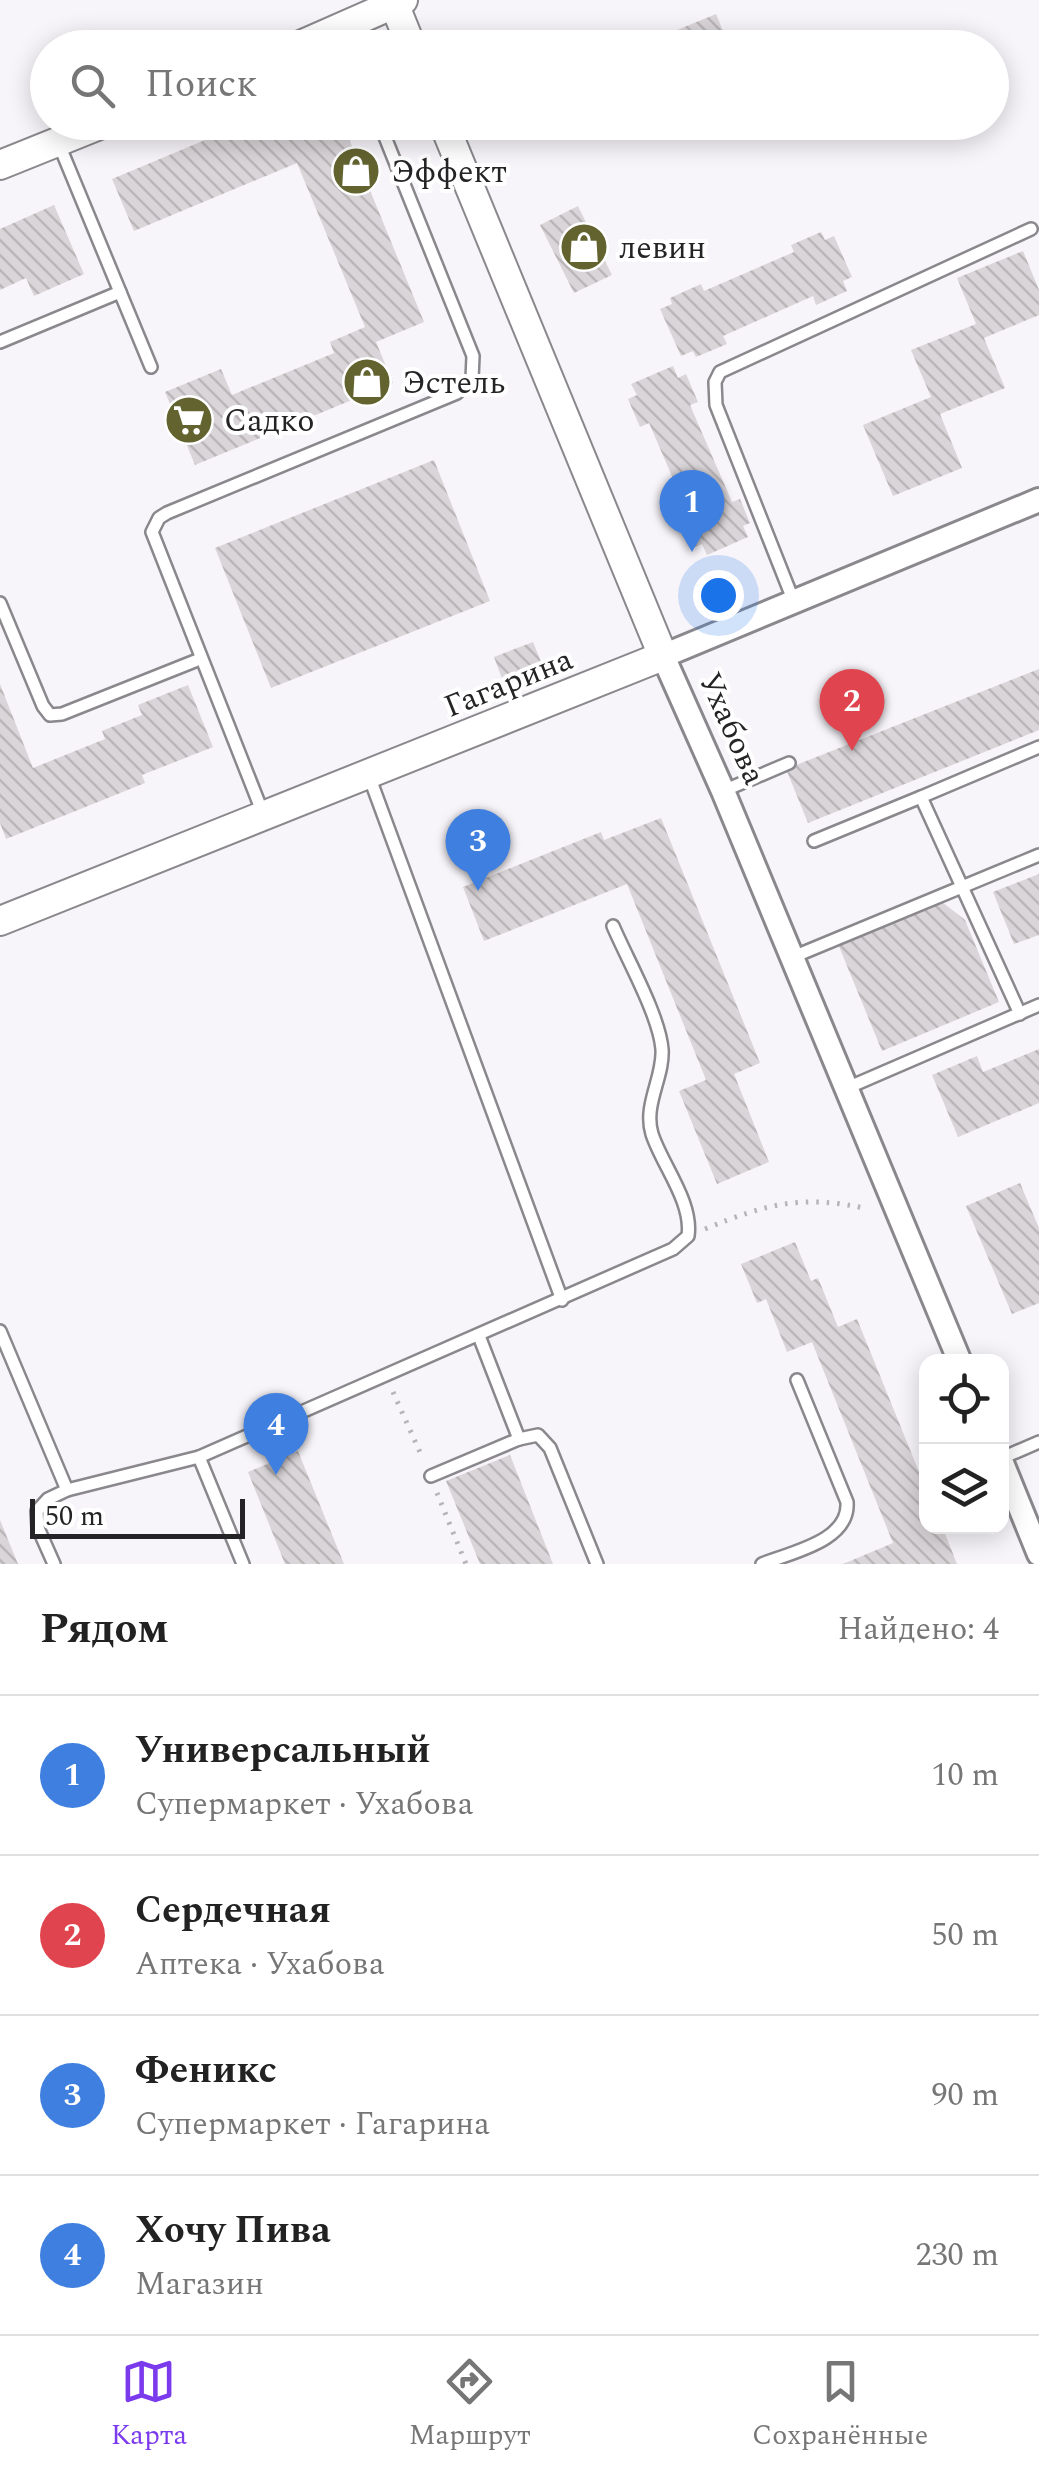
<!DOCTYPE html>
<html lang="ru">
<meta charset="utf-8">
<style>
body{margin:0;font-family:Spectral,serif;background:#f2f2f2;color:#222}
.controls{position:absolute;right:30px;bottom:30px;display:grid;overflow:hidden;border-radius:20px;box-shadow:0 5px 25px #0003}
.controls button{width:90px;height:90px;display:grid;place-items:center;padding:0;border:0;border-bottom:2px solid #e0e0e0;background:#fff;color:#222;font:50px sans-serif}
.scale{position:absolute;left:30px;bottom:25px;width:215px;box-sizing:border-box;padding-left:10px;border:5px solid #242325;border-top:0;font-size:28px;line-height:35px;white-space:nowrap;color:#242325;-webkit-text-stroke:8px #fff;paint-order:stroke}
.you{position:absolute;left:718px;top:595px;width:35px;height:35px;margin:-25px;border:8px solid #fff;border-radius:50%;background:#1a73e8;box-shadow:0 0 0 15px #1a73e833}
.badge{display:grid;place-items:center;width:65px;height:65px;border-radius:50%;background:#7c3aed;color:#fff;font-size:32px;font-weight:700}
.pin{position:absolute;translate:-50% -82px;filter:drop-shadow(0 2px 5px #0008)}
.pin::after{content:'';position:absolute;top:52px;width:35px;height:30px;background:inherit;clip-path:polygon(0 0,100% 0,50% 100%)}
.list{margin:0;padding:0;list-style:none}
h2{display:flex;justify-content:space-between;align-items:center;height:130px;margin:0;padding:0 40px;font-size:42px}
h2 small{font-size:32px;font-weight:400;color:#767676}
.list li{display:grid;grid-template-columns:65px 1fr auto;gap:30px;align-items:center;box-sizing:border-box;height:160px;padding:0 40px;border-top:2px solid #e0e0e0}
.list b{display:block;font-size:38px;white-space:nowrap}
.list p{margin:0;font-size:32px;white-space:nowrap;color:#767676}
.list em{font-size:32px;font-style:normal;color:#767676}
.icon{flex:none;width:55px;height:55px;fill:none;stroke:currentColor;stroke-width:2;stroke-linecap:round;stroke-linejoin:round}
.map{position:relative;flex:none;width:1039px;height:1564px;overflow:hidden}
.search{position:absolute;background:#fff;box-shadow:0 5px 25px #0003;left:30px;right:30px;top:30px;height:110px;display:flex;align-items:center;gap:25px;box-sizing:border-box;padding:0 35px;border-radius:55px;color:#767676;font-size:38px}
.sheet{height:770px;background:#fff}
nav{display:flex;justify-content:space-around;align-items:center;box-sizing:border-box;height:140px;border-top:2px solid #e0e0e0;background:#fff;font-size:28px;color:#767676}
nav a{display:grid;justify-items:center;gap:5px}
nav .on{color:#7c3aed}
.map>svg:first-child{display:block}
.building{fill:url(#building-back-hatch)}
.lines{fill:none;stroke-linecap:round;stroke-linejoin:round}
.service-casing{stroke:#8a888c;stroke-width:16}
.minor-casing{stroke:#8a888c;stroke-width:28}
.tertiary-casing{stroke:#8a888c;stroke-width:32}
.path{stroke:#b6b4b8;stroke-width:5;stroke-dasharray:2.5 8;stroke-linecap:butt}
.service{stroke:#fff;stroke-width:11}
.minor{stroke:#fff;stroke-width:22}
.tertiary{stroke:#fff;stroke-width:28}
.labels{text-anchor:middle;stroke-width:8;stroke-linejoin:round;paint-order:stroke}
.poi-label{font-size:32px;fill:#242325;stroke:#fff;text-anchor:start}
.street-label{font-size:32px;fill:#242325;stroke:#fff}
</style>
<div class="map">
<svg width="1039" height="1564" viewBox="0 0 1039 1564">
<defs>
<pattern id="building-back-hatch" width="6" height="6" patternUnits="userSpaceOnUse" patternTransform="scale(2.5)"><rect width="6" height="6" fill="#dad5d8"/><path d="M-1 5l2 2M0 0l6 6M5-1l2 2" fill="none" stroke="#bbb7b9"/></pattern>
</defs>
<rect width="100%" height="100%" fill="#f8f5fa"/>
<g class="building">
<path d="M 716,14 L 730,48 L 670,48 L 665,35 Z"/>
<path d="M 248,122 L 342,122 L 424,322 L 376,342 L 393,383 L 195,465 L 165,392 L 221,369 L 232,395 L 334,353 L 330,342 L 365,327 L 297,163 L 134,231 L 112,179 Z"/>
<path d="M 54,205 L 84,274 L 34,296 L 26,278 L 0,290 L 0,229 Z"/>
<path d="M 578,206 L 612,275 L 574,293 L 540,225 Z"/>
<path d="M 821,232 L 825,240 L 834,236 L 852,277 L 843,281 L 847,291 L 816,305 L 813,296 L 723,336 L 727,344 L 696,357 L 693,351 L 681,356 L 660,309 L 672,304 L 670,298 L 701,284 L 704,291 L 794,252 L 791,245 Z"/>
<path d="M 1023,251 L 1039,290 L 1039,315 L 984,338 L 1005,388 L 940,414 L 962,468 L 893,496 L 863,425 L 931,397 L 911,350 L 976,324 L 957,278 Z"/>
<path d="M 673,366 L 678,378 L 686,374 L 698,402 L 690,405 L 732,502 L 740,499 L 750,523 L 743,526 L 748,537 L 707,555 L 702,544 L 692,548 L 682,524 L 691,520 L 649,423 L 640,427 L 628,399 L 637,395 L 631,384 Z"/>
<path d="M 434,460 L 490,601 L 271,688 L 215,548 Z"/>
<path d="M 533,642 L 544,669 L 504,684 L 494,657 Z"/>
<path d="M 1039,669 L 1039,730 L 808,823 L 786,769 Z"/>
<path d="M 0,684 L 33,768 L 105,739 L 102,731 L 142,715 L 138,705 L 188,685 L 213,747 L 142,775 L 145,783 L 6,839 L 0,823 Z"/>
<path d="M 661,818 L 760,1063 L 734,1074 L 769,1162 L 717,1184 L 679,1091 L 706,1080 L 627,884 L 484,941 L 463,887 L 601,832 L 604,840 Z"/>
<path d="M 1039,874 L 1039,935 L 1014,944 L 993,892 Z"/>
<path d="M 942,902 L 965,920 L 999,1002 L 882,1051 L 838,944 Z"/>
<path d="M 1039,1049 L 1039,1103 L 958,1137 L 932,1075 L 977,1056 L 983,1072 Z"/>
<path d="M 1020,1183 L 1039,1228 L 1039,1303 L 1012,1314 L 966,1206 Z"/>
<path d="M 795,1242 L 811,1281 L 818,1278 L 838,1327 L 857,1319 L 926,1489 L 926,1526 L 942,1526 L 957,1564 L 843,1564 L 893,1543 L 812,1342 L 787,1352 L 766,1299 L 757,1303 L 741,1264 Z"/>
<path d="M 298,1451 L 304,1466 L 344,1564 L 285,1564 L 254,1487 L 248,1472 Z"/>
<path d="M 510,1455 L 553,1564 L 480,1564 L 446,1481 Z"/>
<path d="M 0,1520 L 18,1564 L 0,1564 Z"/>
</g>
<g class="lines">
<g class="service-casing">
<g id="service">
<path d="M 341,28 L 349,48"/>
<path d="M 58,142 L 151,367"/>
<path d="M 0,342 L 120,292"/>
<path d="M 794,602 L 716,405 L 715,382 L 720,372 L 1031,229"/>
<path d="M 0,603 L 43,706 L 50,715 L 62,714 L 200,659"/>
<path d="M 369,776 L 562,1300"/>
<path d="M 723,791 L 789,763"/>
<path d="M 264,816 L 152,532 L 159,518 L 167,513 L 457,393 L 472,379 L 473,356 L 379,122"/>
<path d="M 814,841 L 921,797"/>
<path d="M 793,957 L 1039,855"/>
<path d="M 1020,1014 L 921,797 L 1039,747"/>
<path d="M 847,1088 L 1039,1005"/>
<path d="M 0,1331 L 67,1490 L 48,1499 L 37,1511 L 38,1528 L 54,1564"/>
<path d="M 479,1336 L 519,1439"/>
<path d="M 1002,1458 L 1039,1442"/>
<path d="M 431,1476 L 519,1439 L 538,1435 L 550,1448 L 597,1564"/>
<path d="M 67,1490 L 199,1457"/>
<path d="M 243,1564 L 199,1457 L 673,1249 L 688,1236 C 693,1202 662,1165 652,1134 C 643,1105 664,1077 662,1049 C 659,1015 627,959 613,926"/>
<path d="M 762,1564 C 792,1552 850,1541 847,1502 L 797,1380"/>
</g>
</g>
<g class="minor-casing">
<g id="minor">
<path d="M 960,1362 L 723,791 L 663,656 L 1039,500"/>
<path d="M 1002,1463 L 1039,1554"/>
</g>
</g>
<g class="tertiary-casing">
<g id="tertiary">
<path d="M 395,6 L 412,48"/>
<path d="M 294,48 L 403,0"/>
<path d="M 0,165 L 107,122"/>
<path d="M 0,921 L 663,656 L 443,122"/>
</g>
</g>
<g class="path">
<path d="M 705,1229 C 766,1204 802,1194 868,1209"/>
<path d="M 393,1392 L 423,1459"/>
<path d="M 437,1493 L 466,1564"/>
</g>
<use href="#service" class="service"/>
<use href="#minor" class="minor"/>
<use href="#tertiary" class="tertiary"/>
</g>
<defs>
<g id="shop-disc" transform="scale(2.5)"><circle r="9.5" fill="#636330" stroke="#fff"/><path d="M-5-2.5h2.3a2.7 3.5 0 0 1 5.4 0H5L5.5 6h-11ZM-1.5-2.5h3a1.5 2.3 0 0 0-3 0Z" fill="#fff"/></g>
<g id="supermarket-disc" transform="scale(2.5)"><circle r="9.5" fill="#636330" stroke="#fff"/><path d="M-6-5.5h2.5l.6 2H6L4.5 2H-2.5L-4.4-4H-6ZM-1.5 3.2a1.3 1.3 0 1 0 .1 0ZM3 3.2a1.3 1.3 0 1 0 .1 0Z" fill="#fff"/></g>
</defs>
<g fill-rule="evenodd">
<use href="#shop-disc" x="356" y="171"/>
<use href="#shop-disc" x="584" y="247"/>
<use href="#shop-disc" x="367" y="382"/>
<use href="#supermarket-disc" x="189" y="420"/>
</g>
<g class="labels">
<g class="poi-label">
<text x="391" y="182">Эффект</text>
<text x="619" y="258">левин</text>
<text x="402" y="393">Эстель</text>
<text x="224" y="431">Садко</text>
</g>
<g class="street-label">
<text transform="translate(508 682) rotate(-22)" y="11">Гагарина</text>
<text transform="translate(733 728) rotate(66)" y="11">Ухабова</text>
</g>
</g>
</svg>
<div class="controls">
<button><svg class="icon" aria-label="locate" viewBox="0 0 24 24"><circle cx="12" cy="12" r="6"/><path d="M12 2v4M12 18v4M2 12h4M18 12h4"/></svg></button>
<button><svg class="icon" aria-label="layers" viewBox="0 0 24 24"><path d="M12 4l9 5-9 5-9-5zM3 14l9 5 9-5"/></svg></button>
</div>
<div class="scale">50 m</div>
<div class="you"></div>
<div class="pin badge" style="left:692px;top:552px;background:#3f7fe0">1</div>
<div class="pin badge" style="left:852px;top:751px;background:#e0444e">2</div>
<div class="pin badge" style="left:478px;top:891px;background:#3f7fe0">3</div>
<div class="pin badge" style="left:276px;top:1475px;background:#3f7fe0">4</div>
<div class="search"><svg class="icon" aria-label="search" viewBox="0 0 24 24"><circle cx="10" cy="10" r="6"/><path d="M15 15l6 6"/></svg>Поиск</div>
</div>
<section class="sheet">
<h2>Рядом<small>Найдено: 4</small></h2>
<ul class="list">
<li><span class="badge" style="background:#3f7fe0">1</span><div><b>Универсальный</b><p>Супермаркет · Ухабова</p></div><em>10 m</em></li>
<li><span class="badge" style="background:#e0444e">2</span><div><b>Сердечная</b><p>Аптека · Ухабова</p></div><em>50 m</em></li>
<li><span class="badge" style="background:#3f7fe0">3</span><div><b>Феникс</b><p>Супермаркет · Гагарина</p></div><em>90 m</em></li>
<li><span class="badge" style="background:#3f7fe0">4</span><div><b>Хочу Пива</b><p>Магазин</p></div><em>230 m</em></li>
</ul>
</section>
<nav>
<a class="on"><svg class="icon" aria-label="map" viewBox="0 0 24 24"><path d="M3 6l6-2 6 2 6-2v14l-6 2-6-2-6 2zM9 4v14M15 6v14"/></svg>Карта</a>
<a><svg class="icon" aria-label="directions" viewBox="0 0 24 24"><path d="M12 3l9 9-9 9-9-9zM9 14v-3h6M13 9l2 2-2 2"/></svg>Маршрут</a>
<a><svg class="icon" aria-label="saved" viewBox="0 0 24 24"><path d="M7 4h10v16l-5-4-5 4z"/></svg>Сохранённые</a>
</nav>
